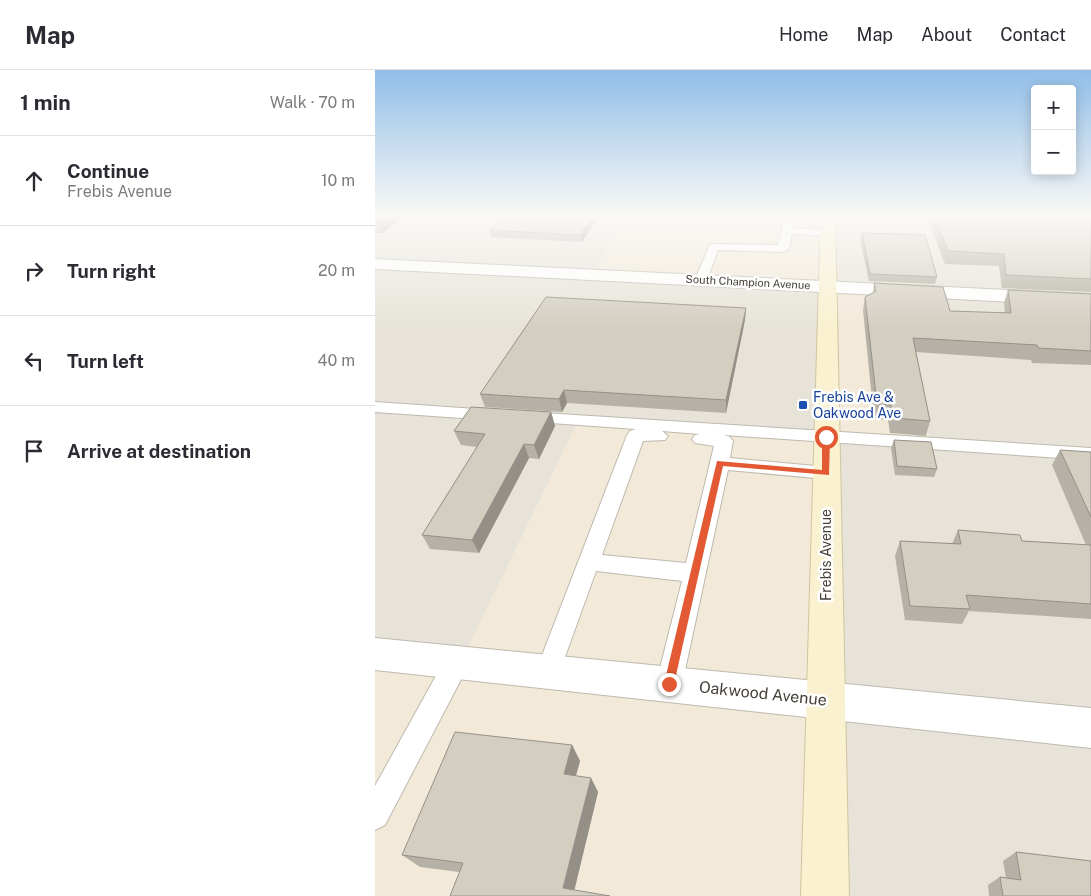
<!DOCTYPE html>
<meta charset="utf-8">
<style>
body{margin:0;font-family:"Public Sans",sans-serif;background:#f7f7f7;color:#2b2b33}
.controls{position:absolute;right:15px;top:15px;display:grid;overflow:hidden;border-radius:5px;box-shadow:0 2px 12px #0003}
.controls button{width:45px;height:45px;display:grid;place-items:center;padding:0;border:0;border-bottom:1px solid #e1e1e2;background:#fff;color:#2b2b33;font:25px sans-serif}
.stop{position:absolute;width:15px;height:15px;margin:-11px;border:4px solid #e25933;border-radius:50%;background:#fff}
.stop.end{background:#e25933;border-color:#fff;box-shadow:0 1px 5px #0008}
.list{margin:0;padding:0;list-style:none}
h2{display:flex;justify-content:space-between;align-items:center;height:65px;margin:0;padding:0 20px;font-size:21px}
h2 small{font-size:16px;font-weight:400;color:#7c7c81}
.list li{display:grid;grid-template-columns:32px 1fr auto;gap:15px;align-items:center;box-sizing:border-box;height:90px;padding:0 20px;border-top:1px solid #e1e1e2}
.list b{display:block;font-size:19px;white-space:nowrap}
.list p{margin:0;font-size:16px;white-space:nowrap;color:#7c7c81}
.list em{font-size:16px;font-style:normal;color:#7c7c81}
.icon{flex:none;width:28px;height:28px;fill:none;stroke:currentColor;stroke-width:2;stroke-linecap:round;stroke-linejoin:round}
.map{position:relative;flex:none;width:716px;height:826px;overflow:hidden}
header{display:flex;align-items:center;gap:30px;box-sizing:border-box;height:70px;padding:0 25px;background:#fff;border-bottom:1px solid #e1e1e2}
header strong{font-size:24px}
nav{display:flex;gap:28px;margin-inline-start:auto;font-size:18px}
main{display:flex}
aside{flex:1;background:#fff}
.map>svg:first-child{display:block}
.residential{fill:#e7e3d9}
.commercial{fill:#f2e9d8}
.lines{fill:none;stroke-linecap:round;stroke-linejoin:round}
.service-casing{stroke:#beb9ae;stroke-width:2}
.minor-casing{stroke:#beb9ae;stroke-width:2}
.secondary-casing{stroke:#cec59f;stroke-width:2}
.service{fill:#fff;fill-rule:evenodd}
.minor{fill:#fff;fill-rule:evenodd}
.secondary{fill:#f9f1cf;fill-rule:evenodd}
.wall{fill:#b6b1a6}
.shaded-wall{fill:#949087}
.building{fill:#d4cec1;stroke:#949087}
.route{fill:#e25933}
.transit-dot{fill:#1a4fb4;stroke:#fff;stroke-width:2}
.labels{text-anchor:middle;stroke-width:5;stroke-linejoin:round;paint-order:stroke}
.far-street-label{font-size:11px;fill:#474239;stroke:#fff}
.transit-label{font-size:14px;fill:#164399;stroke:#fff;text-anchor:start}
.street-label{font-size:14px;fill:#474239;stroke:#fff}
.near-street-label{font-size:16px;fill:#474239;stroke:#fff}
</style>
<header>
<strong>Map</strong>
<nav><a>Home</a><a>Map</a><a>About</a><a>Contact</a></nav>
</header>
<main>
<aside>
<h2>1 min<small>Walk · 70 m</small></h2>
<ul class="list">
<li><svg class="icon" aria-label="ahead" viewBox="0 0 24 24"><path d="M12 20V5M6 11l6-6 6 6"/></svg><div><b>Continue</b><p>Frebis Avenue</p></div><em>10 m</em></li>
<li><svg class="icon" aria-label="right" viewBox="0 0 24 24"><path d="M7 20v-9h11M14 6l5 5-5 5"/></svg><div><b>Turn right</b></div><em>20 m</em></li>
<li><svg class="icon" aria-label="left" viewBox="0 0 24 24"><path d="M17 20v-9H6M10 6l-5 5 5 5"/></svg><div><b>Turn left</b></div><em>40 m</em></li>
<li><svg class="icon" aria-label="arrive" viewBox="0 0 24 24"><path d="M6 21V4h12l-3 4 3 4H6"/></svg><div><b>Arrive at destination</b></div></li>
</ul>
</aside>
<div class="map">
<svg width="716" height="826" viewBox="0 0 716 826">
<rect width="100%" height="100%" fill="#f3f1ea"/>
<g class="residential">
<path d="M 0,144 L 254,144 L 219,203 L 449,215 L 446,363 L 84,595 L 0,580 Z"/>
<path d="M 455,144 L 716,144 L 716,826 L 464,826 Z"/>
</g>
<path class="commercial" d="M 254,144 L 455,144 L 456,214 L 527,218 L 555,370 L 459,365 L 464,826 L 0,826 L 0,580 L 84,595 L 205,347 L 446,363 L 449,215 L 219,204 Z"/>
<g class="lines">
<g class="service-casing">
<g id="service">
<path d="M 411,144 L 418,144 L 419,146 L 418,158 L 453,160 L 458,163 L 453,166 L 417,164 L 414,179 L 408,182 L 343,180 L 332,210 L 330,213 L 322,213 L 320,210 L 335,174 L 403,175 Z"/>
<path d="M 0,332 L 116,340 L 122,341 L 124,345 L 122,349 L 116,350 L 0,342 Z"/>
<path d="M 153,342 L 716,378 L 716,390 L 349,365 L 355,367 L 358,371 L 355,388 L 451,397 L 458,398 L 460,403 L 458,408 L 451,409 L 353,400 L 307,614 L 303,622 L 294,626 L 285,622 L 281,614 L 307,511 L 221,501 L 182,609 L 173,613 L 164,609 L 161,601 L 252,365 L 255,361 L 261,359 L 147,351 L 145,347 L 147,343 ZM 287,361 L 325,364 L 320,365 L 317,369 L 320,373 L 339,376 L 311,493 L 227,485 L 268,371 L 290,370 L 293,366 Z"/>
<path d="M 82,581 L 91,584 L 94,592 L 91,600 L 10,755 L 0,760 L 0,716 L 73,584 Z"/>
</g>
</g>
<g class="minor-casing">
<g id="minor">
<path d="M 0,189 L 716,224 L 716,236 L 0,199 Z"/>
<path d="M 0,568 L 716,638 L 716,678 L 0,600 Z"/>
</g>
</g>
<g class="secondary-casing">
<path id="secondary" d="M 446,144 L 460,144 L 474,826 L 426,826 Z"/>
</g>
<use href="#service" class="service"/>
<use href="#minor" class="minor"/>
<use href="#secondary" class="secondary"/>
</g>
<g class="wall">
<path d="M 0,144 L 33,144 L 7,163 L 0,163 Z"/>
<path d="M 225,144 L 207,172 L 116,167 L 114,160 Z"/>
<path d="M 551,144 L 716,144 L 716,222 L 627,218 L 624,196 L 570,194 Z"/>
<path d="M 487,163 L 562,207 L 560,214 L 494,211 L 485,170 Z"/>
<path d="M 499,213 L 575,241 L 630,243 L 629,233 L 633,220 L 716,224 L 716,295 L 657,293 L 656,290 L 541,282 L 555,351 L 551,366 L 515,363 L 513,350 L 499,349 L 488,240 L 490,227 L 498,223 Z"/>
<path d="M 371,238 L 370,250 L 351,343 L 192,333 L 187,342 L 110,337 L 105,324 Z"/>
<path d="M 176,342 L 180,356 L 164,389 L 154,388 L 104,483 L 55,479 L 47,465 L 102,377 L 86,375 L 79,361 Z"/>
<path d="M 519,370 L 562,399 L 559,407 L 520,405 L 516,378 Z"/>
<path d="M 685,380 L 716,382 L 716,549 L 594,541 L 587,554 L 530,550 L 520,486 L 525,471 L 577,474 L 583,460 L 647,471 L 711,475 L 677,395 Z"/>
<path d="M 197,675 L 205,691 L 201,706 L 216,708 L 223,722 L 199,820 L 84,802 L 45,797 L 27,785 Z"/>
<path d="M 641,782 L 716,826 L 614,826 L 613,815 L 625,807 L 631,808 L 628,791 Z"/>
</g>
<g class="shaded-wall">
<path d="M 17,144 L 33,144 L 7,163 L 3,153 Z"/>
<path d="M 220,144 L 225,144 L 207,172 L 205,165 Z"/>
<path d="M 371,238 L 370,250 L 351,343 L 351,330 Z"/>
<path d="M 189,320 L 192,333 L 187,342 L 184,329 Z"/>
<path d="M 176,342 L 180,356 L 164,389 L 159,375 Z"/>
<path d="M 149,374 L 154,388 L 104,483 L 97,470 Z"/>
<path d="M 197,675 L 205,691 L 197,719 L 189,704 Z"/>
<path d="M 216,708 L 223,722 L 198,826 L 188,818 Z"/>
</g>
<g class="building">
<path d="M 0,144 L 17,144 L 3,153 L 0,153 Z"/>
<path d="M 132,144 L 220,144 L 205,165 L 114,160 Z"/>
<path d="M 558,144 L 716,144 L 716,209 L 631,205 L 629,184 L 573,181 Z"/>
<path d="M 487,163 L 550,165 L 562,207 L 495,204 Z"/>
<path d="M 499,213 L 568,217 L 575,241 L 636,243 L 633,220 L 716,224 L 716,281 L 663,278 L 662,275 L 538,268 L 555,351 L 518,348 L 516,335 L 502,334 L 490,227 L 501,221 Z"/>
<path d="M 171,227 L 371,238 L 351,330 L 189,320 L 184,329 L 105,324 Z"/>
<path d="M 96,337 L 176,342 L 159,375 L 149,374 L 97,470 L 47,465 L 110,364 L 79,361 Z"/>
<path d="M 519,370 L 556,372 L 562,399 L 522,396 Z"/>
<path d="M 685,380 L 716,382 L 716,447 Z"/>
<path d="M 583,460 L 645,465 L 647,471 L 716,475 L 716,534 L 591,525 L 595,539 L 535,536 L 525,471 L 586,474 Z"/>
<path d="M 80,662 L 197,675 L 189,704 L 216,708 L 188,818 L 235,826 L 75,826 L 88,793 L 27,785 Z"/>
<path d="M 641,782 L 716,791 L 716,826 L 628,826 L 625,807 L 646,810 Z"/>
</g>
<linearGradient id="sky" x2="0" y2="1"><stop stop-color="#91bee8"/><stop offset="0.56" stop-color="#faf9f6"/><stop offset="1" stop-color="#faf9f6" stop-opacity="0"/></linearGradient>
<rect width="716" height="259" fill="url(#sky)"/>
<path class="route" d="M 451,365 L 455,367 L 454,405 L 348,396 L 299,614 L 298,618 L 294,619 L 290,618 L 289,614 L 342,391 L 447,400 L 447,367 Z"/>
<rect class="transit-dot" x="423" y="330" width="10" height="10" rx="2.5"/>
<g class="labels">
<g class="far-street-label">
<text transform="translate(373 212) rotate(3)" y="4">South Champion Avenue</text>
</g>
<g class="transit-label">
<text x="438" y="332">Frebis Ave &amp;<tspan x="438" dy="16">Oakwood Ave</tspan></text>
</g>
<g class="street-label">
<text transform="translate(451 485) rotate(-90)" y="5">Frebis Avenue</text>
</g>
<g class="near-street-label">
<text transform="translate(388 623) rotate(6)" y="6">Oakwood Avenue</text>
</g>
</g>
</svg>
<div class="controls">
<button>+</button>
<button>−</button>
</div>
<div class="stop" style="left:451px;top:367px"></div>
<div class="stop end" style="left:294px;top:614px"></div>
</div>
</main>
